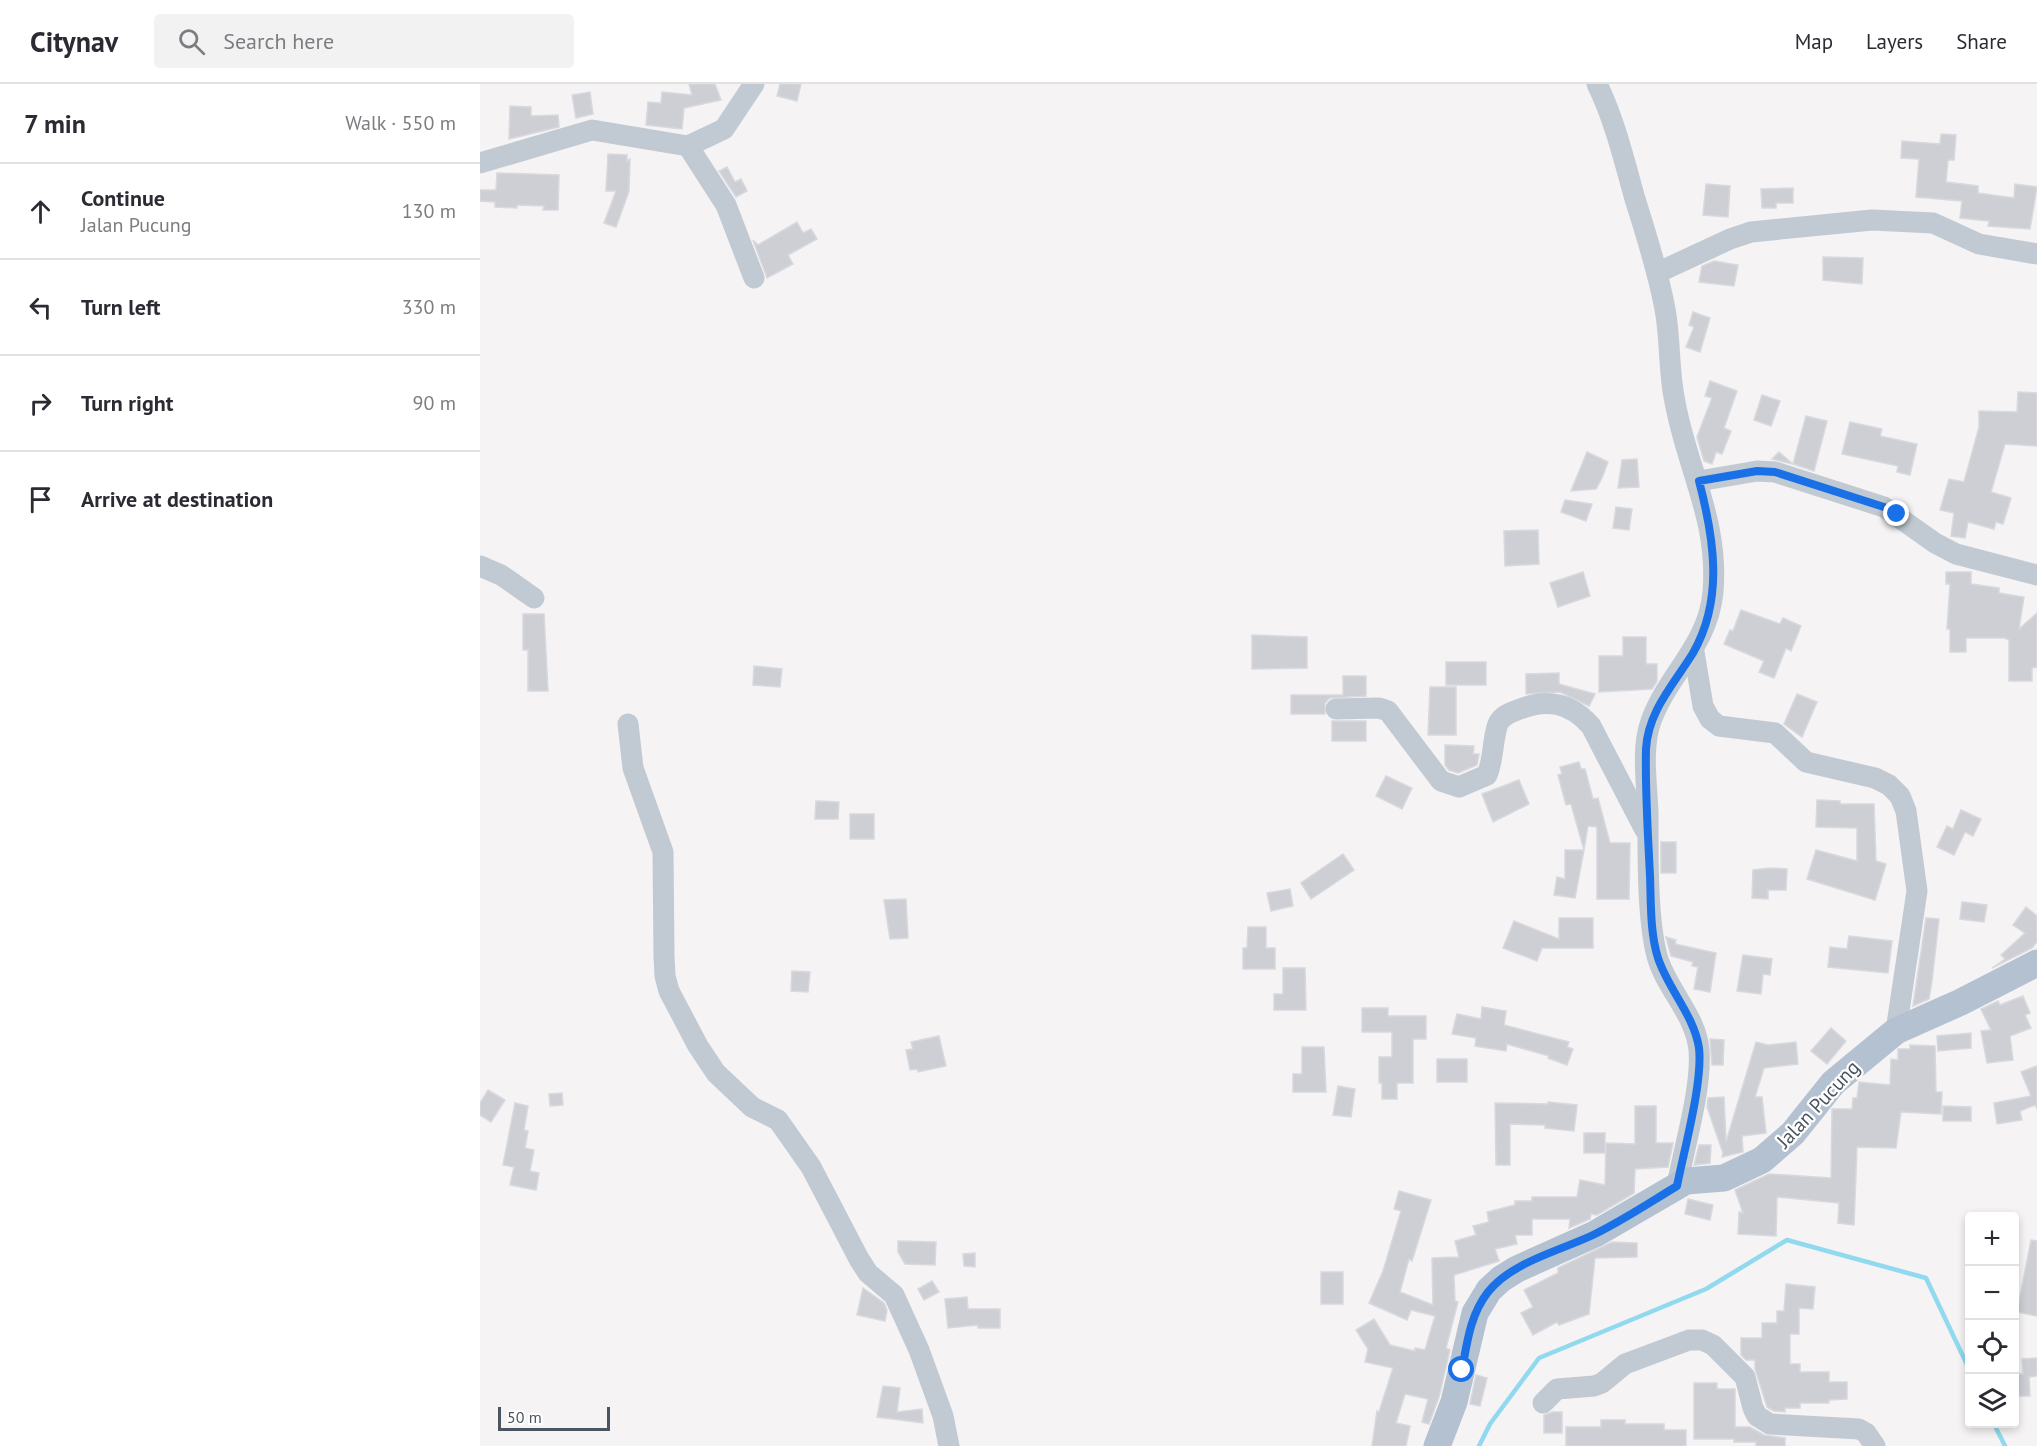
<!DOCTYPE html>
<meta charset="utf-8">
<style>
body{margin:0;font-family:"PT Sans",sans-serif;background:#f2f2f3;color:#2b2b33}
.controls{position:absolute;right:18px;bottom:18px;display:grid;overflow:hidden;border-radius:6px;box-shadow:0 3px 9px #0003}
.controls button{width:54px;height:54px;display:grid;place-items:center;padding:0;border:0;border-bottom:2px solid #e1e1e2;background:#fff;color:#2b2b33;font:30px sans-serif}
.scale{position:absolute;left:18px;bottom:15px;width:112px;box-sizing:border-box;padding-left:6px;border:3px solid #4a5561;border-top:0;font-size:16px;line-height:21px;white-space:nowrap;color:#4a5561;-webkit-text-stroke:4px #fff;paint-order:stroke}
.stop{position:absolute;width:18px;height:18px;margin:-14px;border:4px solid #1a71e7;border-radius:50%;background:#fff}
.stop.end{background:#1a71e7;border-color:#fff;box-shadow:0 2px 6px #0008}
.list{margin:0;padding:0;list-style:none}
h2{display:flex;justify-content:space-between;align-items:center;height:78px;margin:0;padding:0 24px;font-size:26px}
h2 small{font-size:20px;font-weight:400;color:#7c7c81}
.list li{display:grid;grid-template-columns:39px 1fr auto;gap:18px;align-items:center;box-sizing:border-box;height:96px;padding:0 24px;border-top:2px solid #e1e1e2}
.list b{display:block;font-size:22px;white-space:nowrap}
.list p{margin:0;font-size:20px;white-space:nowrap;color:#7c7c81}
.list em{font-size:20px;font-style:normal;color:#7c7c81}
.icon{flex:none;width:33px;height:33px;fill:none;stroke:currentColor;stroke-width:2;stroke-linecap:round;stroke-linejoin:round}
.map{position:relative;flex:none;width:1557px;height:1362px;overflow:hidden}
header{display:flex;align-items:center;gap:36px;box-sizing:border-box;height:84px;padding:0 30px;background:#fff;border-bottom:2px solid #e1e1e2}
header strong{font-size:28px}
nav{display:flex;gap:33px;margin-inline-start:auto;font-size:21px}
.search{width:420px;height:54px;background:#f2f2f3;display:flex;align-items:center;gap:15px;box-sizing:border-box;padding:0 21px;border-radius:6px;color:#7c7c81;font-size:22px}
main{display:flex}
aside{flex:1;background:#fff}
.map>svg:first-child{display:block}
.lines{fill:none;stroke-linecap:round;stroke-linejoin:round}
.stream{stroke:#90d9ee;stroke-width:4.5}
.building{fill:#cdcfd5;stroke:#d7d9de;stroke-width:1.5}
.minor{stroke:#c1cad2;stroke-width:21}
.major{stroke:#b3c1d1;stroke-width:27}
.route{stroke:#1a71e7;stroke-width:8}
.labels{text-anchor:middle;stroke-width:4.5;stroke-linejoin:round;paint-order:stroke}
.street-label{font-size:20px;fill:#4a5561;stroke:#fff}
</style>
<header>
<strong>Citynav</strong>
<div class="search"><svg class="icon" aria-label="search" viewBox="0 0 24 24"><circle cx="10" cy="10" r="6"/><path d="M15 15l6 6"/></svg>Search here</div>
<nav><a>Map</a><a>Layers</a><a>Share</a></nav>
</header>
<main>
<aside>
<h2>7 min<small>Walk · 550 m</small></h2>
<ul class="list">
<li><svg class="icon" aria-label="ahead" viewBox="0 0 24 24"><path d="M12 20V5M6 11l6-6 6 6"/></svg><div><b>Continue</b><p>Jalan Pucung</p></div><em>130 m</em></li>
<li><svg class="icon" aria-label="left" viewBox="0 0 24 24"><path d="M17 20v-9H6M10 6l-5 5 5 5"/></svg><div><b>Turn left</b></div><em>330 m</em></li>
<li><svg class="icon" aria-label="right" viewBox="0 0 24 24"><path d="M7 20v-9h11M14 6l5 5-5 5"/></svg><div><b>Turn right</b></div><em>90 m</em></li>
<li><svg class="icon" aria-label="arrive" viewBox="0 0 24 24"><path d="M6 21V4h12l-3 4 3 4H6"/></svg><div><b>Arrive at destination</b></div></li>
</ul>
</aside>
<div class="map">
<svg width="1557" height="1362" viewBox="0 0 1557 1362">
<rect width="100%" height="100%" fill="#f5f3f3"/>
<g class="lines">
<g class="stream">
<path d="M 1514,1340 L 1525,1362"/>
<path d="M 999,1362 L 1010,1340 L 1059,1274 L 1226,1205 L 1307,1156 L 1446,1194 L 1490,1287"/>
</g>
</g>
<g class="building">
<path d="M 209,0 L 235,0 L 241,16 L 204,24 L 202,45 L 166,41 L 168,18 L 181,19 L 182,8 L 212,11 Z"/>
<path d="M 300,0 L 321,0 L 317,17 L 297,12 Z"/>
<path d="M 110,8 L 113,30 L 96,34 L 92,11 Z"/>
<path d="M 30,22 L 51,23 L 51,32 L 78,31 L 79,43 L 29,55 Z"/>
<path d="M 1461,50 L 1476,51 L 1474,76 L 1468,76 L 1466,98 L 1498,102 L 1498,109 L 1534,114 L 1535,100 L 1557,103 L 1550,145 L 1508,142 L 1509,137 L 1480,134 L 1482,117 L 1436,113 L 1439,75 L 1421,74 L 1422,57 L 1460,60 Z"/>
<path d="M 128,70 L 147,71 L 147,77 L 150,75 L 149,107 L 136,143 L 124,139 L 136,107 L 126,107 Z"/>
<path d="M 247,83 L 255,98 L 261,95 L 267,107 L 256,113 L 239,87 Z"/>
<path d="M 17,89 L 79,91 L 78,126 L 63,126 L 64,122 L 37,121 L 37,124 L 15,123 L 15,118 L 0,117 L 0,106 L 16,106 Z"/>
<path d="M 1226,100 L 1250,102 L 1248,133 L 1223,131 Z"/>
<path d="M 1313,104 L 1313,119 L 1296,119 L 1296,124 L 1282,124 L 1281,105 Z"/>
<path d="M 317,138 L 323,149 L 331,145 L 337,155 L 308,171 L 313,180 L 287,194 L 273,156 L 278,161 Z"/>
<path d="M 1343,173 L 1383,174 L 1382,200 L 1343,196 Z"/>
<path d="M 1234,177 L 1258,181 L 1254,202 L 1219,198 L 1222,182 Z"/>
<path d="M 1213,228 L 1230,234 L 1220,268 L 1206,263 L 1214,243 L 1209,241 Z"/>
<path d="M 1230,297 L 1257,307 L 1244,344 L 1251,347 L 1242,370 L 1236,368 L 1232,380 L 1224,377 L 1217,353 L 1232,314 L 1225,312 Z"/>
<path d="M 1538,308 L 1557,309 L 1557,362 L 1525,360 L 1511,408 L 1531,414 L 1523,440 L 1516,438 L 1514,445 L 1488,438 L 1485,454 L 1471,452 L 1474,429 L 1460,426 L 1469,395 L 1484,398 L 1499,343 L 1499,327 L 1537,328 Z"/>
<path d="M 1282,311 L 1300,317 L 1291,342 L 1274,336 Z"/>
<path d="M 1326,332 L 1347,337 L 1334,387 L 1313,380 Z"/>
<path d="M 1370,338 L 1402,345 L 1400,352 L 1437,360 L 1430,391 L 1417,388 L 1418,382 L 1362,370 Z"/>
<path d="M 1107,368 L 1128,378 L 1122,394 L 1116,405 L 1091,407 Z"/>
<path d="M 1299,368 L 1313,380 L 1292,375 Z"/>
<path d="M 1157,375 L 1159,403 L 1138,404 L 1142,376 Z"/>
<path d="M 1085,416 L 1112,420 L 1106,437 L 1081,428 Z"/>
<path d="M 1136,423 L 1152,425 L 1149,446 L 1133,444 Z"/>
<path d="M 1058,446 L 1059,480 L 1025,482 L 1024,447 Z"/>
<path d="M 1103,488 L 1110,512 L 1078,523 L 1070,499 Z"/>
<path d="M 1466,488 L 1491,488 L 1491,500 L 1519,504 L 1519,509 L 1544,513 L 1539,545 L 1557,529 L 1557,583 L 1552,584 L 1552,597 L 1529,597 L 1529,556 L 1525,554 L 1486,554 L 1486,568 L 1470,568 L 1470,545 L 1467,545 L 1470,500 L 1466,500 Z"/>
<path d="M 1261,526 L 1300,540 L 1303,534 L 1321,542 L 1311,567 L 1306,564 L 1294,594 L 1279,588 L 1284,577 L 1244,560 L 1250,546 L 1253,547 Z"/>
<path d="M 43,530 L 64,530 L 68,607 L 48,607 L 48,566 L 43,566 Z"/>
<path d="M 772,551 L 827,553 L 827,584 L 772,585 Z"/>
<path d="M 1143,553 L 1166,553 L 1166,580 L 1177,580 L 1177,597 L 1172,605 L 1119,608 L 1119,572 L 1143,572 Z"/>
<rect x="966" y="578" width="40" height="23"/>
<path d="M 274,582 L 302,585 L 300,603 L 273,601 Z"/>
<path d="M 1079,589 L 1079,600 L 1115,610 L 1109,622 L 1080,608 L 1046,610 L 1046,590 Z"/>
<path d="M 863,592 L 886,592 L 886,612 L 850,614 L 845,619 L 845,630 L 811,630 L 811,611 L 863,611 Z"/>
<path d="M 950,603 L 976,603 L 976,651 L 948,651 Z"/>
<path d="M 1317,610 L 1337,618 L 1322,653 L 1304,640 Z"/>
<rect x="852" y="637" width="34" height="20"/>
<path d="M 965,661 L 994,662 L 993,670 L 999,670 L 997,681 L 978,689 L 969,686 L 965,681 Z"/>
<path d="M 1099,678 L 1101,685 L 1105,685 L 1113,715 L 1118,714 L 1130,759 L 1150,759 L 1149,815 L 1117,815 L 1117,743 L 1108,742 L 1104,766 L 1091,720 L 1086,721 L 1078,691 L 1082,690 L 1080,683 Z"/>
<path d="M 906,692 L 932,704 L 922,725 L 896,712 Z"/>
<path d="M 1039,696 L 1049,720 L 1013,738 L 1002,710 Z"/>
<path d="M 1337,716 L 1360,717 L 1360,720 L 1394,720 L 1396,777 L 1406,780 L 1395,816 L 1327,795 L 1336,766 L 1377,777 L 1377,744 L 1336,743 Z"/>
<path d="M 336,717 L 359,718 L 358,735 L 335,735 Z"/>
<path d="M 1481,726 L 1501,735 L 1493,752 L 1485,748 L 1474,771 L 1457,763 L 1467,742 L 1473,745 Z"/>
<rect x="370" y="730" width="24" height="25"/>
<rect x="1181" y="758" width="15" height="31"/>
<path d="M 1085,766 L 1104,766 L 1095,814 L 1074,811 L 1077,793 L 1085,795 Z"/>
<path d="M 863,770 L 874,786 L 831,815 L 821,799 Z"/>
<path d="M 1290,784 L 1307,785 L 1306,806 L 1288,806 L 1288,815 L 1272,814 L 1273,786 Z"/>
<path d="M 810,805 L 813,822 L 791,827 L 787,809 Z"/>
<path d="M 426,815 L 428,854 L 410,855 L 404,816 Z"/>
<path d="M 1482,818 L 1507,821 L 1504,838 L 1480,835 Z"/>
<path d="M 1546,823 L 1557,832 L 1557,858 L 1552,864 L 1512,884 L 1525,875 L 1521,871 L 1545,849 L 1533,841 Z"/>
<path d="M 1079,834 L 1113,834 L 1113,864 L 1062,864 L 1057,877 L 1023,864 L 1034,837 L 1079,855 Z"/>
<path d="M 1446,834 L 1459,835 L 1452,897 L 1449,915 L 1433,922 Z"/>
<path d="M 768,843 L 786,843 L 786,864 L 795,864 L 795,885 L 763,885 L 763,864 L 767,864 Z"/>
<path d="M 1369,852 L 1412,857 L 1408,889 L 1348,883 L 1350,863 L 1367,865 Z"/>
<path d="M 1186,853 L 1196,856 L 1195,860 L 1236,869 L 1230,908 L 1214,905 L 1218,883 L 1212,882 L 1213,878 L 1191,872 Z"/>
<path d="M 1263,871 L 1292,875 L 1290,891 L 1283,890 L 1281,910 L 1257,907 Z"/>
<path d="M 803,884 L 825,884 L 826,926 L 794,926 L 794,910 L 803,910 Z"/>
<path d="M 312,887 L 330,888 L 328,908 L 311,907 Z"/>
<path d="M 1543,912 L 1550,929 L 1545,931 L 1551,944 L 1530,952 L 1533,976 L 1507,979 L 1501,947 L 1511,946 L 1501,925 L 1518,917 L 1520,921 Z"/>
<path d="M 1002,923 L 1026,927 L 1024,941 L 1089,958 L 1087,963 L 1093,965 L 1087,981 L 1068,974 L 1069,972 L 1027,960 L 1026,967 L 995,962 L 996,954 L 972,950 L 977,930 L 1001,935 Z"/>
<path d="M 882,924 L 908,924 L 908,932 L 946,932 L 946,955 L 933,955 L 933,999 L 917,999 L 917,1015 L 902,1015 L 902,999 L 899,999 L 899,973 L 912,973 L 912,948 L 882,948 Z"/>
<path d="M 1351,944 L 1366,957 L 1347,980 L 1331,967 Z"/>
<path d="M 1491,949 L 1491,964 L 1458,967 L 1457,952 Z"/>
<path d="M 459,952 L 466,982 L 438,988 L 437,985 L 430,986 L 426,966 L 433,965 L 431,958 Z"/>
<path d="M 1230,955 L 1244,956 L 1243,981 L 1232,981 Z"/>
<path d="M 1276,958 L 1288,961 L 1316,958 L 1318,980 L 1284,984 L 1275,1013 L 1282,1013 L 1286,1049 L 1262,1052 L 1263,1068 L 1242,1073 L 1243,1069 L 1227,1023 L 1228,1014 L 1244,1013 L 1246,1058 Z"/>
<path d="M 1430,961 L 1455,962 L 1456,1008 L 1462,1008 L 1461,1030 L 1421,1028 L 1416,1064 L 1377,1063 L 1374,1141 L 1358,1139 L 1359,1119 L 1297,1113 L 1296,1152 L 1258,1150 L 1259,1128 L 1263,1129 L 1255,1106 L 1289,1090 L 1351,1094 L 1352,1025 L 1372,1025 L 1373,1014 L 1377,1014 L 1379,998 L 1410,1001 L 1411,975 L 1418,976 L 1418,965 L 1430,965 Z"/>
<path d="M 822,963 L 844,963 L 846,1008 L 813,1008 L 813,990 L 822,990 Z"/>
<rect x="957" y="975" width="30" height="23"/>
<path d="M 1557,982 L 1557,1025 L 1555,1021 L 1540,1027 L 1542,1036 L 1517,1040 L 1514,1019 L 1551,1012 L 1541,988 Z"/>
<path d="M 858,1002 L 875,1005 L 871,1033 L 853,1031 Z"/>
<path d="M 8,1006 L 25,1016 L 11,1038 L 0,1031 L 0,1019 Z"/>
<path d="M 82,1009 L 83,1021 L 70,1022 L 69,1010 Z"/>
<path d="M 1068,1018 L 1097,1021 L 1094,1047 L 1065,1044 L 1065,1041 L 1030,1040 L 1030,1081 L 1016,1081 L 1015,1019 L 1068,1020 Z"/>
<path d="M 35,1019 L 48,1022 L 44,1046 L 48,1047 L 45,1064 L 54,1066 L 50,1087 L 59,1089 L 56,1106 L 30,1101 L 34,1083 L 23,1081 Z"/>
<path d="M 1155,1022 L 1176,1022 L 1176,1059 L 1193,1059 L 1188,1083 L 1155,1085 L 1154,1109 L 1117,1131 L 1111,1130 L 1110,1135 L 1089,1144 L 1090,1135 L 1052,1135 L 1052,1151 L 1035,1151 L 1037,1160 L 1015,1165 L 1019,1177 L 974,1191 L 975,1217 L 978,1218 L 966,1264 L 970,1266 L 959,1313 L 949,1340 L 942,1338 L 948,1315 L 925,1310 L 916,1339 L 930,1342 L 926,1362 L 892,1362 L 897,1327 L 899,1328 L 913,1284 L 885,1278 L 888,1265 L 876,1246 L 894,1235 L 910,1261 L 935,1267 L 935,1264 L 945,1266 L 955,1232 L 931,1226 L 927,1236 L 889,1219 L 903,1187 L 921,1127 L 914,1125 L 919,1107 L 951,1116 L 932,1177 L 929,1175 L 920,1208 L 953,1221 L 952,1174 L 979,1173 L 975,1157 L 996,1151 L 993,1142 L 1009,1138 L 1007,1128 L 1035,1121 L 1035,1117 L 1052,1117 L 1052,1113 L 1097,1113 L 1100,1096 L 1125,1101 L 1126,1059 L 1155,1060 Z"/>
<path d="M 1463,1022 L 1491,1023 L 1491,1037 L 1463,1037 Z"/>
<rect x="1104" y="1049" width="21" height="20"/>
<path d="M 1219,1061 L 1231,1061 L 1230,1079 L 1214,1081 Z"/>
<path d="M 1208,1115 L 1233,1121 L 1230,1136 L 1205,1130 Z"/>
<path d="M 1551,1156 L 1557,1157 L 1557,1232 L 1537,1228 Z"/>
<path d="M 418,1157 L 456,1158 L 455,1181 L 425,1180 L 418,1168 Z"/>
<path d="M 1132,1158 L 1157,1159 L 1157,1173 L 1115,1174 L 1109,1230 L 1079,1241 L 1077,1238 L 1053,1251 L 1041,1229 L 1053,1223 L 1044,1206 L 1078,1189 L 1078,1184 Z"/>
<path d="M 495,1169 L 495,1183 L 484,1182 L 483,1170 Z"/>
<rect x="841" y="1188" width="22" height="32"/>
<path d="M 452,1197 L 459,1208 L 444,1216 L 438,1205 Z"/>
<path d="M 1306,1200 L 1335,1203 L 1333,1225 L 1319,1224 L 1319,1250 L 1310,1250 L 1310,1280 L 1320,1280 L 1320,1288 L 1349,1288 L 1349,1298 L 1367,1298 L 1367,1315 L 1349,1316 L 1349,1319 L 1320,1319 L 1320,1324 L 1305,1324 L 1305,1328 L 1294,1327 L 1287,1323 L 1275,1285 L 1275,1276 L 1266,1276 L 1261,1271 L 1261,1254 L 1282,1254 L 1282,1239 L 1297,1239 L 1297,1227 L 1304,1227 Z"/>
<path d="M 383,1204 L 404,1219 L 407,1226 L 405,1237 L 377,1231 Z"/>
<path d="M 487,1213 L 488,1225 L 520,1225 L 520,1244 L 498,1244 L 498,1241 L 468,1244 L 465,1215 Z"/>
<path d="M 1557,1274 L 1557,1292 L 1549,1293 L 1550,1312 L 1534,1312 L 1534,1290 L 1543,1290 L 1542,1275 Z"/>
<path d="M 996,1291 L 1007,1294 L 1000,1322 L 990,1320 Z"/>
<path d="M 1214,1299 L 1237,1299 L 1237,1305 L 1255,1305 L 1255,1343 L 1270,1343 L 1284,1351 L 1305,1354 L 1305,1362 L 1276,1362 L 1276,1358 L 1254,1358 L 1254,1355 L 1214,1355 Z"/>
<path d="M 403,1302 L 420,1304 L 417,1328 L 442,1325 L 443,1339 L 397,1333 Z"/>
<path d="M 1072,1328 L 1082,1328 L 1082,1349 L 1064,1349 L 1064,1331 Z"/>
<path d="M 1121,1336 L 1145,1336 L 1145,1340 L 1184,1340 L 1184,1346 L 1206,1346 L 1206,1362 L 1086,1362 L 1086,1343 L 1121,1343 Z"/>
</g>
<g class="lines">
<g class="minor">
<path d="M 1117,0 C 1135,37 1144,76 1155,115 C 1166,150 1177,184 1184,220 C 1191,252 1188,286 1195,318 C 1207,385 1239,436 1233,508 C 1228,562 1188,590 1171,637 C 1161,665 1167,699 1168,729 C 1168,769 1167,834 1177,872 C 1186,905 1216,931 1219,966 C 1222,1005 1204,1063 1197,1102"/>
<path d="M 208,62 L 246,121 L 274,194"/>
<path d="M 0,79 L 112,46 L 208,62 L 244,45 L 274,0"/>
<path d="M 1177,189 L 1250,155 L 1271,148 L 1392,136 L 1453,139 L 1499,160 L 1557,170"/>
<path d="M 1219,397 L 1277,387 L 1295,388 L 1404,423 L 1455,459 L 1476,470 L 1557,491"/>
<path d="M 0,482 L 21,491 L 54,514"/>
<path d="M 1214,568 L 1223,622 L 1230,635 L 1239,642 L 1295,649 L 1326,678 L 1395,694 L 1409,701 L 1420,712 L 1426,727 L 1437,807 L 1416,947"/>
<path d="M 856,625 L 899,624 L 908,627 L 961,697 L 979,703 L 1007,691 C 1014,675 1012,656 1018,640 C 1022,631 1032,628 1040,625 C 1068,614 1091,619 1111,642 L 1165,746"/>
<path d="M 148,640 L 153,684 L 183,768 L 184,872 L 185,892 L 189,907 L 218,962 L 236,989 L 272,1023 L 298,1036 L 331,1083 L 379,1175 L 388,1189 L 414,1211 L 439,1266 L 463,1332 L 469,1362"/>
<path d="M 1063,1319 L 1077,1305 L 1114,1302 L 1122,1299 L 1145,1280 L 1209,1256 L 1222,1256 L 1233,1261 L 1265,1293 L 1273,1324 L 1277,1332 L 1290,1340 L 1379,1345 L 1386,1349 L 1395,1362"/>
</g>
<path class="major" d="M 957,1362 L 974,1318 L 995,1229 L 1009,1206 L 1021,1195 L 1037,1185 L 1115,1150 L 1206,1097 L 1244,1094 L 1282,1076 L 1313,1049 L 1353,999 L 1416,947 L 1481,918 L 1557,879"/>
</g>
<g class="lines">
<path class="route" d="M 982,1286 C 987,1259 990,1231 1008,1208 C 1032,1178 1079,1167 1113,1151 C 1142,1137 1169,1119 1197,1102 C 1204,1066 1223,998 1219,964 C 1214,931 1188,905 1178,874 C 1170,849 1171,818 1170,792 C 1168,750 1165,707 1166,665 C 1168,627 1194,600 1213,569 C 1244,515 1234,454 1219,397 L 1277,387 L 1295,388 L 1404,423 L 1417,430"/>
</g>
<g class="labels">
<g class="street-label">
<text transform="translate(1338 1020) rotate(-47)" y="7">Jalan Pucung</text>
</g>
</g>
</svg>
<div class="controls">
<button>+</button>
<button>−</button>
<button><svg class="icon" aria-label="locate" viewBox="0 0 24 24"><circle cx="12" cy="12" r="6"/><path d="M12 2v4M12 18v4M2 12h4M18 12h4"/></svg></button>
<button><svg class="icon" aria-label="layers" viewBox="0 0 24 24"><path d="M12 4l9 5-9 5-9-5zM3 14l9 5 9-5"/></svg></button>
</div>
<div class="scale">50 m</div>
<div class="stop" style="left:982px;top:1286px"></div>
<div class="stop end" style="left:1417px;top:430px"></div>
</div>
</main>
